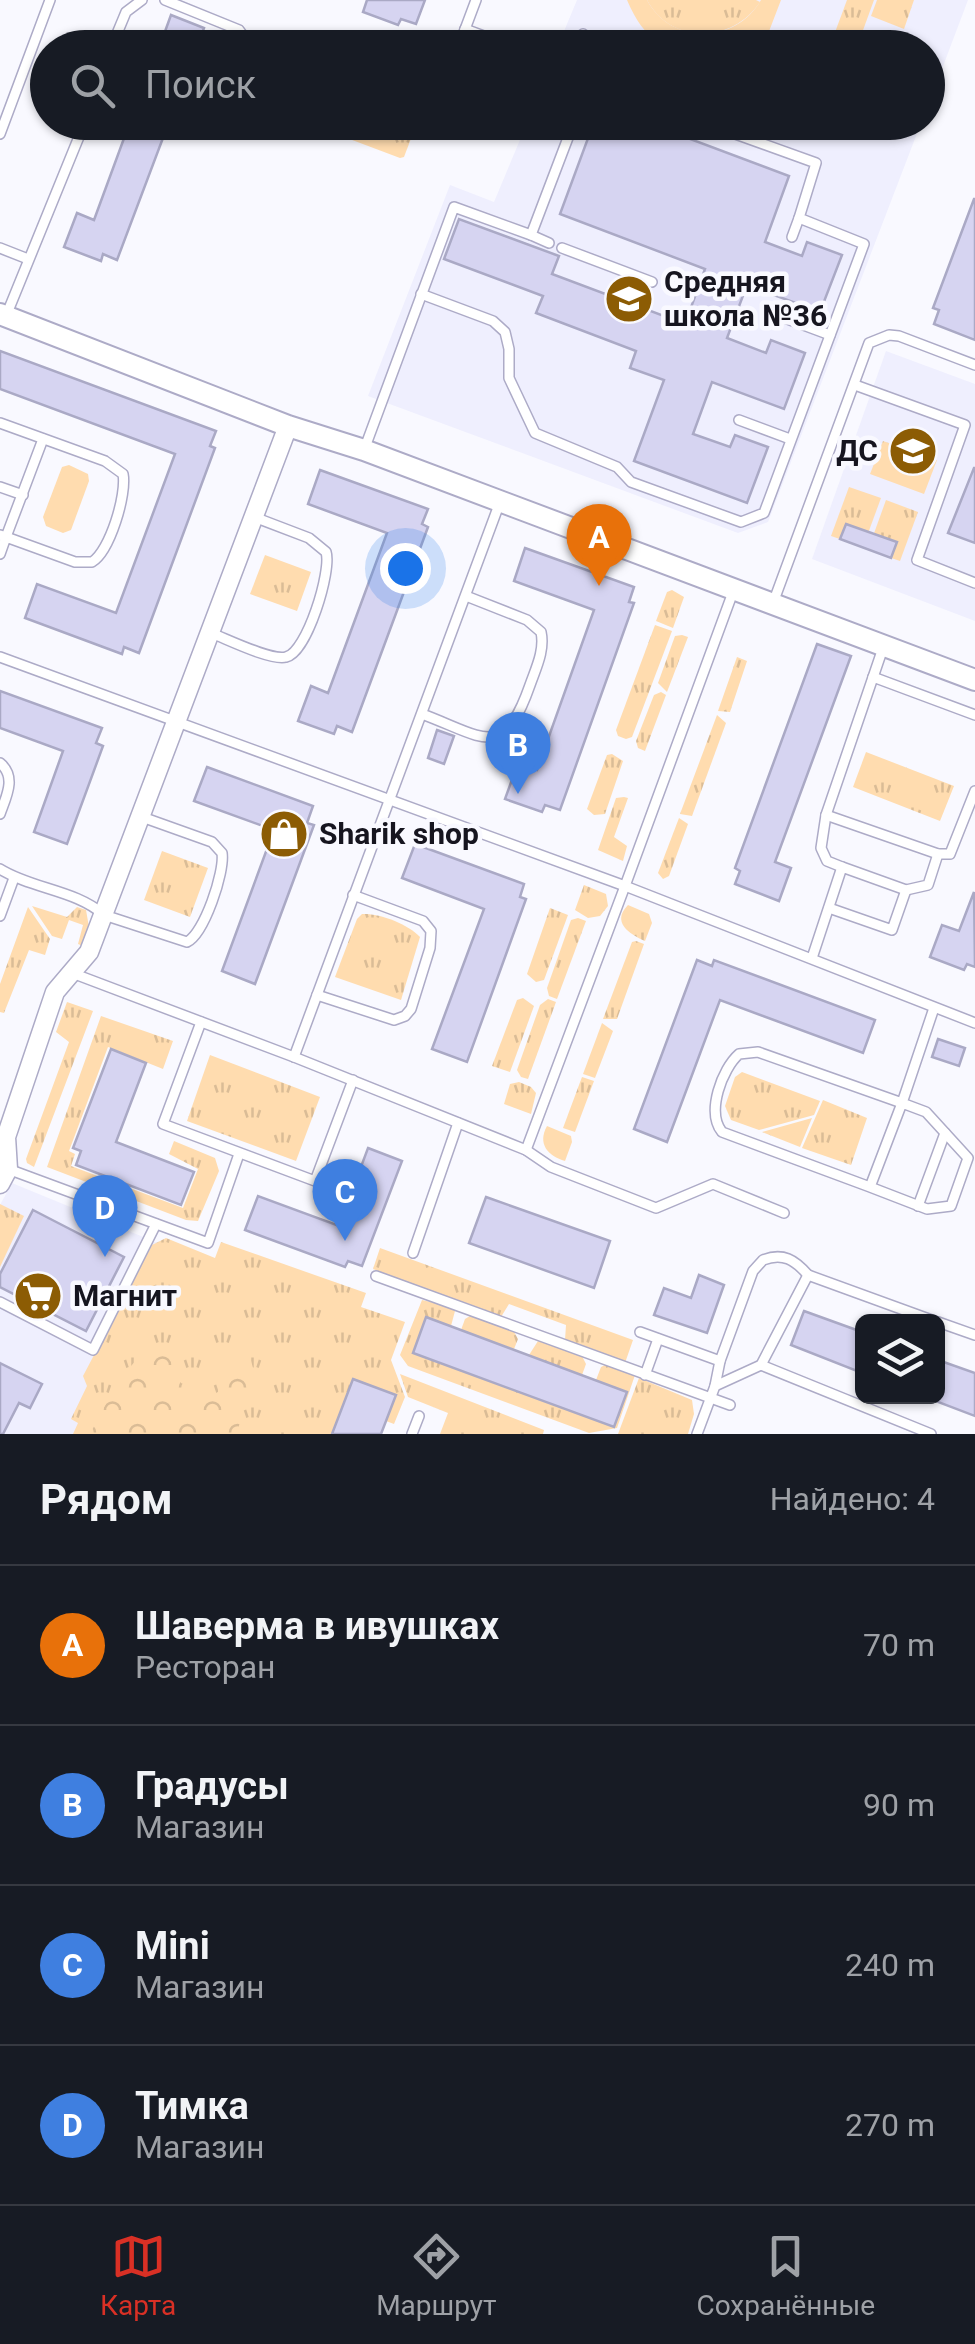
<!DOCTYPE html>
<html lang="ru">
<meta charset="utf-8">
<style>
body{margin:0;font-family:Roboto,sans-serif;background:#242831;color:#f1f3f6}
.controls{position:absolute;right:30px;bottom:30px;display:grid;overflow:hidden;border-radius:15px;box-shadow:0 2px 8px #0004}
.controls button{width:90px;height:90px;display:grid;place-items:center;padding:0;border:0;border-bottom:2px solid #363941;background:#171b24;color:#f1f3f6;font:50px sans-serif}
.you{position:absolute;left:405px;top:568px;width:35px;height:35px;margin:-25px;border:8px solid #fff;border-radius:50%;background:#1a73e8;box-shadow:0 0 0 15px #1a73e833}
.badge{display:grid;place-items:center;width:65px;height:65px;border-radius:50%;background:#d93025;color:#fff;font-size:32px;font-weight:700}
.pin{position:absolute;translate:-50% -82px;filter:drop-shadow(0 2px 5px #0008)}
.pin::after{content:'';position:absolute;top:52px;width:35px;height:30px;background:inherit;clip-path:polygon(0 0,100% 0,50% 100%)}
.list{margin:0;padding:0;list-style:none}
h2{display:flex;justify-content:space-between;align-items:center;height:130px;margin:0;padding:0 40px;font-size:42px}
h2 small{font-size:32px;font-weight:400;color:#9ea1a6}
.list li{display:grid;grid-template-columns:65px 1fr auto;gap:30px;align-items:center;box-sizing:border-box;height:160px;padding:0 40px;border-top:2px solid #363941}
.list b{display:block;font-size:38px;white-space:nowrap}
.list p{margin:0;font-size:32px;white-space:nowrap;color:#9ea1a6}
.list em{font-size:32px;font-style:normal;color:#9ea1a6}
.icon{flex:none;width:55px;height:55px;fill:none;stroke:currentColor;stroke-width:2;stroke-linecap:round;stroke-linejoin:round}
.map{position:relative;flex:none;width:975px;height:1434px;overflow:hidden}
.search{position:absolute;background:#171b24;box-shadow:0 2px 8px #0004;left:30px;right:30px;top:30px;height:110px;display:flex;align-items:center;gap:25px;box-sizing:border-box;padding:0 35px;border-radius:55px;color:#9ea1a6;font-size:38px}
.sheet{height:770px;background:#171b24}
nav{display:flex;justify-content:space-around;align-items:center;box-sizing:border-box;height:140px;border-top:2px solid #363941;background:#171b24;font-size:28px;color:#9ea1a6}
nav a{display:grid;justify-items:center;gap:5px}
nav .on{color:#d93025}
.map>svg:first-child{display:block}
.built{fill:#efeffe}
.grass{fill:url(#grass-tufts)}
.forest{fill:url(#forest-crowns)}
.garden{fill:#ffdcaf}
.building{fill:#d6d4f1;stroke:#aaa9c5;stroke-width:2.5}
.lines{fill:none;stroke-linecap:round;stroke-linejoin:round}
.service-casing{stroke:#adabc7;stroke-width:12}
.minor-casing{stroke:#adabc7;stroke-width:21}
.tertiary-casing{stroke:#adabc7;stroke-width:24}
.service{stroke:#fff;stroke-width:9}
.minor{stroke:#fff;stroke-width:18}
.tertiary{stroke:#fff;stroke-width:20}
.labels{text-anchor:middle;stroke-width:9;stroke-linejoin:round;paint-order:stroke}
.poi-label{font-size:30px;font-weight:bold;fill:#16151f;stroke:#f9f9ff;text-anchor:start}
</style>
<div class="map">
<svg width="975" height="1434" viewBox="0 0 975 1434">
<defs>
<pattern id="grass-tufts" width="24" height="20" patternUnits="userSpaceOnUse" patternTransform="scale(2.5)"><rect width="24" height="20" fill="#ffdcaf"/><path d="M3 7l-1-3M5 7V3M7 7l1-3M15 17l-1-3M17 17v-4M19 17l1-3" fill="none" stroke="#dabc96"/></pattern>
<pattern id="forest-crowns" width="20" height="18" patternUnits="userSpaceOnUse" patternTransform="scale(2.5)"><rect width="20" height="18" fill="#ffdcaf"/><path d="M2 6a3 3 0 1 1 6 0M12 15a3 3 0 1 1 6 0" fill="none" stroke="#dabc96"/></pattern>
</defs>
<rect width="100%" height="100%" fill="#f9f9ff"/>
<g class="built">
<path d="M 577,0 L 968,0 L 928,106 L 928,48 L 557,48 Z"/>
<path d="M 527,123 L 921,123 L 768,522 L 738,533 L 368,396 L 450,185 L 494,202 Z"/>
<path d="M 886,351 L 975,384 L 975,621 L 812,559 Z"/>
<path d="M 12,1183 L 175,1250 L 82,1434 L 0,1434 L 0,1205 Z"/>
</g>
<g class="grass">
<path d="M 647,0 L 756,0 L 760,2 C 733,43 672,46 647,0 Z"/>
<path d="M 847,0 L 874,0 L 858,44 L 834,35 Z"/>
<path d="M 877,0 L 914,0 L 904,29 L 871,16 Z"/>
<path d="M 307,123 L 411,123 L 415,128 L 404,157 L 400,158 Z"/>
<path d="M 883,441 L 937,460 L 924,494 L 870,474 Z"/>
<path d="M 849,487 L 881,498 L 863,547 L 831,536 Z"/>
<path d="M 886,500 L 918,512 L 900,561 L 868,550 Z"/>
<path d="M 265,555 L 311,572 L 297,611 L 250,594 Z"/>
<path d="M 672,590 L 684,597 L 673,628 L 656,621 L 667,592 Z"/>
<path d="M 655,625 L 672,631 L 632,737 L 626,739 L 618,736 L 616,730 Z"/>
<path d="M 682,635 L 688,637 L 667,692 L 658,683 L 675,636 Z"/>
<path d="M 737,657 L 747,661 L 730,712 L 718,711 Z"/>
<path d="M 661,692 L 666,695 L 645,751 L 638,748 L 636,741 L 654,695 Z"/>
<path d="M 717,715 L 726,723 L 692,816 L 680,814 Z"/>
<path d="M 866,752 L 954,786 L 940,821 L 853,787 Z"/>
<path d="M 612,754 L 623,761 L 605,814 L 594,815 L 587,809 L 607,755 Z"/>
<path d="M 624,797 L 628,798 L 614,837 L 627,846 L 623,861 L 598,850 L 616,798 Z"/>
<path d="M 679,818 L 688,824 L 669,876 L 663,879 L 658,873 Z"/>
<path d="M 162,851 L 208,868 L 190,917 L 144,900 Z"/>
<path d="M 584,885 L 606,894 L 608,906 L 600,916 L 588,918 L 575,910 Z"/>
<path d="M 628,905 L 649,914 L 652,923 L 645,941 C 629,934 611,922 628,905 Z"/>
<path d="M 32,906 L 67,917 L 77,907 L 86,910 L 89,927 L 83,946 L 78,944 L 83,925 L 69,920 L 62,939 L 52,936 Z"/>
<path d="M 28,907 L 50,939 L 45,955 L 29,950 L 4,1013 L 0,1012 L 0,984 Z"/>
<path d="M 550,908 L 568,915 L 544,980 L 536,982 L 527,974 Z"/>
<path d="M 362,914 C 379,913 408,924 420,937 L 401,1000 L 335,977 L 357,919 Z"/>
<path d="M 578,918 L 586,921 L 557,999 L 549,996 L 547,988 L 571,920 Z"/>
<path d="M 636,941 L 644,944 L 617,1019 L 603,1019 L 632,942 Z"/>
<path d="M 523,998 L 534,1006 L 510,1072 L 492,1066 L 517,1000 Z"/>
<path d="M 548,999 L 556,1002 L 528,1079 L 521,1077 L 517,1070 L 540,1005 Z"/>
<path d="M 67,1002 L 93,1011 L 34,1167 L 27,1163 L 26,1159 L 69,1042 L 56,1032 Z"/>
<path d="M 101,1016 L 173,1041 L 163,1069 L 108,1047 L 69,1151 L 75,1154 L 71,1166 L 183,1208 L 198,1169 L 169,1154 L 174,1141 L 215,1158 L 219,1171 L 198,1221 L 186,1220 L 47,1167 Z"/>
<path d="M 602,1023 L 613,1031 L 595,1078 L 583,1074 Z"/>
<path d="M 210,1055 L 320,1097 L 296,1161 L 187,1121 Z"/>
<path d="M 742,1072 L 820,1101 L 814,1115 L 759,1130 L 731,1120 L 725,1106 L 735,1077 Z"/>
<path d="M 582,1077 L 594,1081 L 575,1132 L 563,1128 Z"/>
<path d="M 519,1082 L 531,1087 L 536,1093 L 531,1114 L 504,1104 L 510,1084 Z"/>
<path d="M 823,1100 L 867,1118 L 851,1165 L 802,1148 Z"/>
<path d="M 812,1118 L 800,1147 L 762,1132 Z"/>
<path d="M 547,1126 L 571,1136 L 572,1142 L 565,1161 C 548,1156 537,1144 547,1126 Z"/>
<path d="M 0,1204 L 24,1216 L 0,1267 Z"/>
<path d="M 166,1238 L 215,1258 L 221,1242 L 366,1293 L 361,1307 L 405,1322 L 391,1360 L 405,1397 L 394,1424 L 386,1421 L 332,1434 L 73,1434 L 78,1423 L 71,1419 L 87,1386 L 83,1376 L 152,1245 Z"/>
<path d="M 380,1248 L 633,1340 L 625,1363 L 565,1340 L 566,1325 L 509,1304 L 501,1317 L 373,1269 Z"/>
<path d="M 422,1300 L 452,1307 L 455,1311 L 451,1326 L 426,1317 L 413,1353 L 614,1426 L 627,1392 L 596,1380 L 601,1367 L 607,1364 L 635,1375 L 617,1428 L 589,1433 L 408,1366 L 400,1355 Z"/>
<path d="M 470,1316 L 513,1330 L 518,1339 L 514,1349 L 461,1330 L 465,1319 Z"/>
<path d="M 538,1341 L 582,1356 L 586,1364 L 582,1375 L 529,1355 Z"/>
<path d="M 400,1374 L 544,1430 L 543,1434 L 440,1434 L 448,1413 L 408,1397 Z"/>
<path d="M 639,1378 L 692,1400 L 694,1414 L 688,1434 L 618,1434 Z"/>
</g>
<path class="forest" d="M 151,1343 L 172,1348 L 179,1359 L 181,1383 L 210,1397 L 218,1392 L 219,1367 L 241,1354 L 250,1357 L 253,1368 L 237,1434 L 90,1434 L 118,1381 Z"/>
<g class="garden">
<path d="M 627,0 L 647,0 C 672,46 736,44 761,0 L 781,0 L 763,47 L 744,47 L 745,42 C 733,50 719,48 705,48 C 662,48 645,42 627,0 Z"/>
<path d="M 69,465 L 88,474 L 89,481 L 71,530 L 63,533 L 46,526 L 43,517 L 62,467 Z"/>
</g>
<g class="building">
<path d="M 367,0 L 425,0 L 416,24 L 401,19 L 398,25 L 363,12 Z"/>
<path d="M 171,15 L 204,28 L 197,48 L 159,48 Z"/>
<path d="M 130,122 L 169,122 L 117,260 L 103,254 L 101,261 L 64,247 L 77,213 L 94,220 Z"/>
<path d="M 594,122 L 645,122 L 789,176 L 765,242 L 802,256 L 807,242 L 842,255 L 820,312 L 747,285 L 727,338 L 766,353 L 771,340 L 805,353 L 784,409 L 712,382 L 693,434 L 730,447 L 735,435 L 768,447 L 747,503 L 634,461 L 664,380 L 630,368 L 636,351 L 536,313 L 543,296 L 444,259 L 459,219 L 559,256 L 552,274 L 685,324 L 705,269 L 560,214 Z"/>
<path d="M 974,199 L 975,199 L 975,340 L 934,324 L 939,310 L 933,308 Z"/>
<path d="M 0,351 L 216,431 L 210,446 L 215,448 L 139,653 L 124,647 L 122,654 L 25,618 L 37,584 L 116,613 L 175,454 L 0,389 Z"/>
<path d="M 974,468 L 975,468 L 975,543 L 948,533 Z"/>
<path d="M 320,470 L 428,509 L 422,524 L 428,527 L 352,732 L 337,726 L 334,734 L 298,721 L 311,686 L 328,693 L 387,533 L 308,504 Z"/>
<path d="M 846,524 L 897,542 L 891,558 L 840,539 Z"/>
<path d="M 525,548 L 634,587 L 629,602 L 634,603 L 560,810 L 545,805 L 542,812 L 505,799 L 518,763 L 537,770 L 594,610 L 514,581 Z"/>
<path d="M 817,644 L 851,656 L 775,862 L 791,868 L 779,901 L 735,884 L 740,871 L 735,868 Z"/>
<path d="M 0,691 L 102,728 L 96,743 L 103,746 L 67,844 L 34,832 L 63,751 L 0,728 Z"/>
<path d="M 437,730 L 454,736 L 444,764 L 428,758 Z"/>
<path d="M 207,767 L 313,806 L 307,823 L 314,825 L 255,984 L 222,971 L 274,830 L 194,801 Z"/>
<path d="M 415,844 L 524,884 L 520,897 L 526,899 L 467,1062 L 432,1049 L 484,909 L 402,878 Z"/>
<path d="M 974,892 L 975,967 L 967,964 L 964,970 L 930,957 L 942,925 L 959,931 Z"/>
<path d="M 697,960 L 712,966 L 714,960 L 875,1020 L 863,1053 L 720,1000 L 667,1142 L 634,1129 Z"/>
<path d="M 938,1039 L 965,1048 L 959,1066 L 932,1057 Z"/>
<path d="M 111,1049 L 146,1063 L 116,1142 L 194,1172 L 181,1205 L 76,1165 L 81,1151 L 73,1148 Z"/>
<path d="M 368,1148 L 402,1161 L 362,1266 L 348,1261 L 345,1267 L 245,1230 L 258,1196 L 339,1226 Z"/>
<path d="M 486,1197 L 610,1241 L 594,1288 L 469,1243 Z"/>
<path d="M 33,1210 L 124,1257 L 86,1331 L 0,1287 L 0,1274 Z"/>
<path d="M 699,1275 L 724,1285 L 707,1333 L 654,1315 L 664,1288 L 691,1298 Z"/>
<path d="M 804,1311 L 862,1332 L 862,1373 L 791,1345 Z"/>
<path d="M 426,1317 L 627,1392 L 614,1427 L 413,1353 Z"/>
<path d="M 938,1360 L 975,1373 L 975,1416 L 938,1402 Z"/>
<path d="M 0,1363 L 42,1384 L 30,1408 L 19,1403 L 3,1434 L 0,1434 Z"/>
<path d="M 353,1379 L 396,1395 L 381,1434 L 332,1434 Z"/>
</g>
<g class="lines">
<g class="service-casing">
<g id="service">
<path d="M 165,0 L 239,30 L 250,45 L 257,48"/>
<path d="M 465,29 L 516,48"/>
<path d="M 111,48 L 126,12 L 142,0"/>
<path d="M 458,48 L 476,0"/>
<path d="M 577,48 L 583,34"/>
<path d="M 0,134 L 50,0"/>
<path d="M 531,235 L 549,243"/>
<path d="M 792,237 L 799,218"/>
<path d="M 0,248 L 28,259"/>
<path d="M 562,248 L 652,282"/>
<path d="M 421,294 L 493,321 L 505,332 L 509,349 L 509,378 L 535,433 L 617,467 L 631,482 L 741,522 L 764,513 L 864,244 L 799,218 L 816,163 L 702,122"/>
<path d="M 6,316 L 85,122"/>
<path d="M 779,316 L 830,335"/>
<path d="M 855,385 L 965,425 L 917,560 L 975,583"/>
<path d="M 739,420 L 790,439"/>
<path d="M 0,423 L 105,461 L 123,474 C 127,494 110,551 92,562 L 75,562 L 6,537 L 0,554"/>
<path d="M 364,450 L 454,207 L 531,235 L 574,122"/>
<path d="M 0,487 L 23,495"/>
<path d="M 0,535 L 6,537 L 43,439"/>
<path d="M 733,592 L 625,886 L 975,1023"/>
<path d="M 773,603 L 869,343 L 889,335 L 899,336 L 975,365"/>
<path d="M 211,633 C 227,639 271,661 286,657 C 307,653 332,570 326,552 L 309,538 L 254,517"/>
<path d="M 883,648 L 826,815 L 938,854 L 950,854 L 975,791"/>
<path d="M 0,657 L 625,886 L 526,1150"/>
<path d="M 873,677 L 975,715"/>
<path d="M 422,714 C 484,737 503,762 530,685 C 536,668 545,650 541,632 L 527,620 L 466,596"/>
<path d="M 0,763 C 17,777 6,797 0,814"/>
<path d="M 826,815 L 821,848 L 827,861 L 842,867"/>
<path d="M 0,869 C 32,889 76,890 104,915 L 187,942 C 204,934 225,872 222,853 L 212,842 L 142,817"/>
<path d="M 829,908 L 892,930 L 906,890"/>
<path d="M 0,916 L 14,878"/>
<path d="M 812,958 L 842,867 L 906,890 L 928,885 L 938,854"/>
<path d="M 72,973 L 294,1057 L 526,1150 L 551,1167 L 656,1208 L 713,1184 L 784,1213"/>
<path d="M 317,995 L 394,1020 L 405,1016 L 411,1009 L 430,948 L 431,931 L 423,921 L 353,895"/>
<path d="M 201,1022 L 163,1124 L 315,1181 L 353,1080"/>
<path d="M 294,1057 L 500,502"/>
<path d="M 8,1169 L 208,1243 L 239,1154"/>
<path d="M 870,1187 L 927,1209 L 951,1206 L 968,1158 L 926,1112 L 902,1103 L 870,1187 L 722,1132 C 706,1112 722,1069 739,1054 L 758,1052 L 902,1103 L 934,1008"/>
<path d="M 918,1206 L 945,1133"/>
<path d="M 413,1253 L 458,1123"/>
<path d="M 376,1276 L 730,1405"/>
<path d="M 0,1302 L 93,1350 L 156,1224"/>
<path d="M 938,1322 L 975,1335"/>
<path d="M 640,1332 L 720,1361"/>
<path d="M 761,1365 L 931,1434"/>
<path d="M 645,1375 L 658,1339"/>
<path d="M 715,1386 L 720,1361 L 753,1271 L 763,1260 C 783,1252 795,1260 808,1275"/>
<path d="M 412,1434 L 419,1416"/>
<path d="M 697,1434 L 715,1386 L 761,1365 L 808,1275 L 937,1322"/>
</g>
</g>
<g class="minor-casing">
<path id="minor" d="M 0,1184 L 8,1169 L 6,1137 L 55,992 L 89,952 L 288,426"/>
</g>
<g class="tertiary-casing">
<path id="tertiary" d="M 0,314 L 288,426 L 364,450 L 975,680"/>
</g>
<use href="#service" class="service"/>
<use href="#minor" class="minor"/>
<use href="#tertiary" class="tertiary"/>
</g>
<defs>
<g id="school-disc" transform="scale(2.5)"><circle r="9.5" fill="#8c5c04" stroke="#f9f9ff"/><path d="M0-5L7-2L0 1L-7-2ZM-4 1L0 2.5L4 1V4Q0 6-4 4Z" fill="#fff"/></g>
<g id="shop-disc" transform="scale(2.5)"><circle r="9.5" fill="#8c5c04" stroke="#f9f9ff"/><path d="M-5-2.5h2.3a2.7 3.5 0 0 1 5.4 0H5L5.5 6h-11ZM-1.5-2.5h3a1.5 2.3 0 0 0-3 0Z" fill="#fff"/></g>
<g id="supermarket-disc" transform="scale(2.5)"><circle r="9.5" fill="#8c5c04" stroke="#f9f9ff"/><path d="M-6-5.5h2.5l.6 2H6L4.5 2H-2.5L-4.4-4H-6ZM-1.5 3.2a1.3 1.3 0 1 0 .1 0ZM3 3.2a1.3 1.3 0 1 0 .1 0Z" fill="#fff"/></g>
</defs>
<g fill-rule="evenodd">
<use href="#school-disc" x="629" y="299"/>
<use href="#school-disc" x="913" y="451"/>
<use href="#shop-disc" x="284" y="834"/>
<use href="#supermarket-disc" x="38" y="1296"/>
</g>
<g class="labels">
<g class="poi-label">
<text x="664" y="292">Средняя<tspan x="664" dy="34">школа №36</tspan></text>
<text x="878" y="461" text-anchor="end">ДС</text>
<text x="319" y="844">Sharik shop</text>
<text x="73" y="1306">Магнит</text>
</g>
</g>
</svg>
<div class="controls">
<button><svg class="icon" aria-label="layers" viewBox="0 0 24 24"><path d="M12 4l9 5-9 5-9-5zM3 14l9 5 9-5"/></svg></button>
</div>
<div class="you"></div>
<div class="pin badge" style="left:599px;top:586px;background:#e8710a">A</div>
<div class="pin badge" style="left:518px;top:794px;background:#3f7fe0">B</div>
<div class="pin badge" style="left:345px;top:1241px;background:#3f7fe0">C</div>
<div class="pin badge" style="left:105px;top:1257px;background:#3f7fe0">D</div>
<div class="search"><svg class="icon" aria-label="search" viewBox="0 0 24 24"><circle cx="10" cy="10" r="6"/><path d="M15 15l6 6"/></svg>Поиск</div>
</div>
<section class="sheet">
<h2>Рядом<small>Найдено: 4</small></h2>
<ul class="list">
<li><span class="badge" style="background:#e8710a">A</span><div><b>Шаверма в ивушках</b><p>Ресторан</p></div><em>70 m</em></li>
<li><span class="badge" style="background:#3f7fe0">B</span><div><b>Градусы</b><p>Магазин</p></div><em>90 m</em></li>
<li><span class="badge" style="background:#3f7fe0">C</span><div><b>Mini</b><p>Магазин</p></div><em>240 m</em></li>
<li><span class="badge" style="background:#3f7fe0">D</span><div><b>Тимка</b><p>Магазин</p></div><em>270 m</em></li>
</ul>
</section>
<nav>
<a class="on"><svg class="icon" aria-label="map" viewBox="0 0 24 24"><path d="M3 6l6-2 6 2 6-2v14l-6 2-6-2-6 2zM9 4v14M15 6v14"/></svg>Карта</a>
<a><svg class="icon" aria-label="directions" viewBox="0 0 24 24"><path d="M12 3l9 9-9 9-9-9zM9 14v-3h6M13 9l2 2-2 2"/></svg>Маршрут</a>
<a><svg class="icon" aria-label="saved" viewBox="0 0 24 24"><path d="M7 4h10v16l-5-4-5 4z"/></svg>Сохранённые</a>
</nav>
